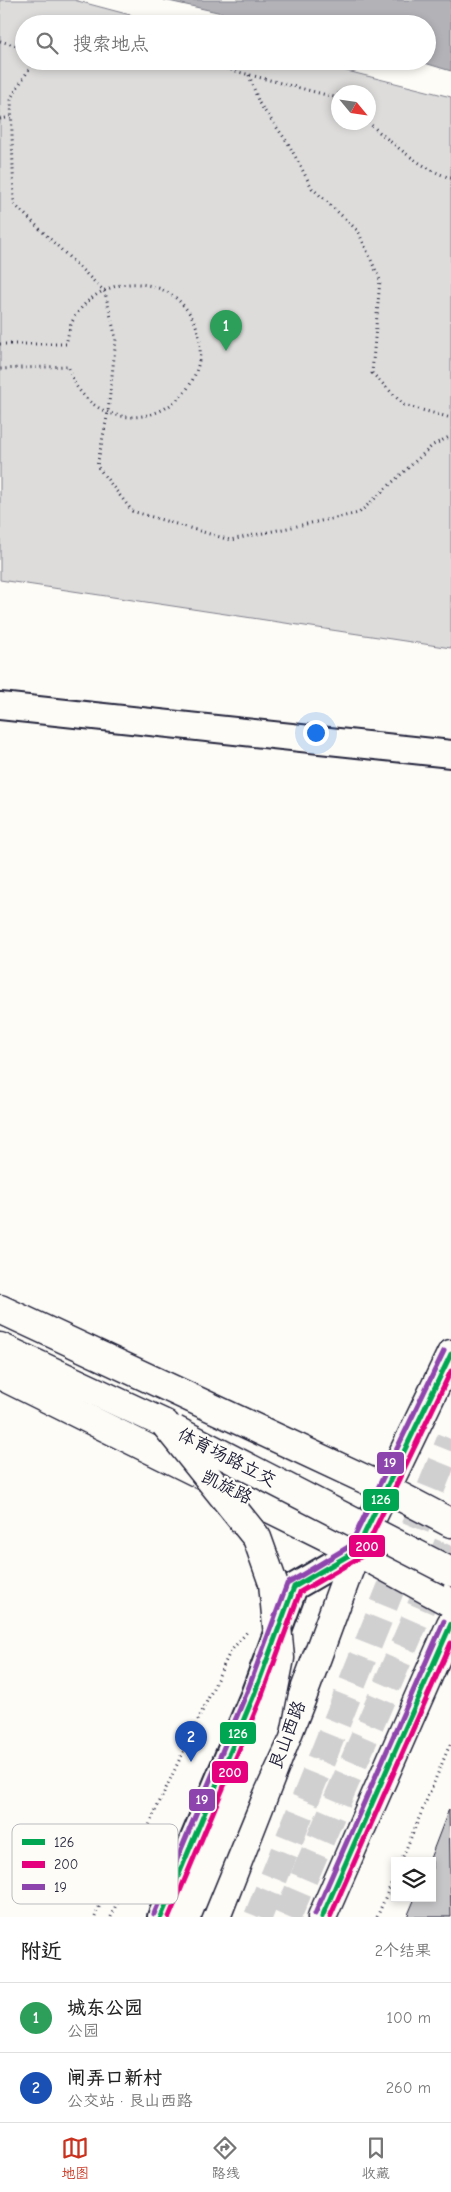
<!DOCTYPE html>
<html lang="zh">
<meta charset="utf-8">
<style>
body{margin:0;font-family:"Comic Neue","LXGW WenKai TC",sans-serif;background:#f2f2f2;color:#222}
.controls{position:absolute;right:15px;bottom:15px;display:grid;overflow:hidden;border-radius:0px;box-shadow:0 2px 8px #0003}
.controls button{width:45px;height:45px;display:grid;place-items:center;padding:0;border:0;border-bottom:1px solid #e0e0e0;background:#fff;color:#222;font:25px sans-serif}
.compass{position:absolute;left:331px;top:85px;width:45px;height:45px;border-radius:50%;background:#fff;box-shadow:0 2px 8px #0003;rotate:119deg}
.you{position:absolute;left:315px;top:732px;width:18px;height:18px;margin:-12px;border:4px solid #fff;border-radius:50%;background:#1a73e8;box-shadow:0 0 0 8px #1a73e833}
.badge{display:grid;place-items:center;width:32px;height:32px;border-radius:50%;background:#c8321e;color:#fff;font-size:16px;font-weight:700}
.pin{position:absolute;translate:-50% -41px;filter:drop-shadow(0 1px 2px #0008)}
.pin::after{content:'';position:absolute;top:26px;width:18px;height:15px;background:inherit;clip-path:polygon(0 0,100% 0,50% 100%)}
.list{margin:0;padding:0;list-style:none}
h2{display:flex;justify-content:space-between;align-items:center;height:65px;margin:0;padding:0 20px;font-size:21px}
h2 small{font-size:16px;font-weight:400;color:#767676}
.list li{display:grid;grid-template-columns:32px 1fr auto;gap:15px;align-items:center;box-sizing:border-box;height:70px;padding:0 20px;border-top:1px solid #e0e0e0}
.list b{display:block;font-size:19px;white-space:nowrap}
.list p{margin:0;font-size:16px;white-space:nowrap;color:#767676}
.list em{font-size:16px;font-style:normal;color:#767676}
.icon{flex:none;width:28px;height:28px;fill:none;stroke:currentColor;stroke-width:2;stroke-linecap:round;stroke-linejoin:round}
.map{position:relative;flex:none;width:451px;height:1917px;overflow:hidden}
.search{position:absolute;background:#fff;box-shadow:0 2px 8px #0003;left:15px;right:15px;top:15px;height:55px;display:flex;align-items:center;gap:12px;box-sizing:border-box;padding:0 18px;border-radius:28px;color:#767676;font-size:19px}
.sheet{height:205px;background:#fff}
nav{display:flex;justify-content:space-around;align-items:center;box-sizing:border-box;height:70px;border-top:1px solid #e0e0e0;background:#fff;font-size:14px;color:#767676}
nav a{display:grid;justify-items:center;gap:2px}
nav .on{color:#c8321e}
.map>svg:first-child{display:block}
.green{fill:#dddcdb;stroke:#807f8b;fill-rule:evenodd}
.water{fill:#b2b2b7;stroke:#787885}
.building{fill:#c6c6c8;stroke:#22223b}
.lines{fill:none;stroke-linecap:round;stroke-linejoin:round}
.trunk-tunnel{stroke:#d1d0d1;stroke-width:28;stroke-dasharray:28 14;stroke-linecap:butt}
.minor-casing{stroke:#22223b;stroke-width:30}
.secondary-casing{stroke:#22223b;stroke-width:31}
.primary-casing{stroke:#22223b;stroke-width:31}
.path{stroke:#22223b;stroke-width:3;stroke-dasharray:1 4;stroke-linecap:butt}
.minor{stroke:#fdfcf7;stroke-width:26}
.secondary{stroke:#fdfcf7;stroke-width:28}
.primary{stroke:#fdfcf7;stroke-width:28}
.primary-bridge-casing{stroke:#22223b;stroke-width:31;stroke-linecap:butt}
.primary-bridge{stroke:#fdfcf7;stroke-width:28}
.bus-1-casing{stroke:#fdfcf7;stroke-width:9}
.bus-2-casing{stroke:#fdfcf7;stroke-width:9}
.bus-3-casing{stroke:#fdfcf7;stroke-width:9}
.bus-1{stroke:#00a651;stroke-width:5}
.bus-2{stroke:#e5007d;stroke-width:5}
.bus-3{stroke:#8e44ad;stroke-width:5}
.labels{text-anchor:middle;stroke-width:4.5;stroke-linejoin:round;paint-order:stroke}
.street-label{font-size:18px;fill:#22223b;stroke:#fdfcf7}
.key{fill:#fdfcf7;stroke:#bbbbbf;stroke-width:1}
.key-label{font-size:14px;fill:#22223b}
.line-badge{stroke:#fdfcf7;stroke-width:2}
.badge-label{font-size:14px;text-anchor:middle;font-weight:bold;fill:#fff}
</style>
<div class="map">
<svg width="451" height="1917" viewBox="0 0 451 1917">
<rect width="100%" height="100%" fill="#fdfcf7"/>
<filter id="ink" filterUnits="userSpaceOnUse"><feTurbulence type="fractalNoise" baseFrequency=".02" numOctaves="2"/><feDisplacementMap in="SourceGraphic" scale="10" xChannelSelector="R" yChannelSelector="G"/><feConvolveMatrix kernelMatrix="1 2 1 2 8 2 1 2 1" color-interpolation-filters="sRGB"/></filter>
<g filter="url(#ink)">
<path class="green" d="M 0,0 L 74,0 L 164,24 L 24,24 L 24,61 L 307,61 L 451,97 L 451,648 L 0,580 ZM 338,92 L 368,92 L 368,122 L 338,122 Z"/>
<path class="water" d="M 164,0 L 451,0 L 451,71 L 418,61 L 427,61 L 427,24 L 271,24 Z"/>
<path class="building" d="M 449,1809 L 451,1917 L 407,1917 L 415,1898 L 432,1898 L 432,1861 L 429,1861 Z"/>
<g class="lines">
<g class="trunk-tunnel">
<path d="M 258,1917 L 451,1439"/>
<path d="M 287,1917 L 451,1537"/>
</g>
<g class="minor-casing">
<g id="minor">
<path d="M 0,706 L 451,754"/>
<path d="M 161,1917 L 254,1695 L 294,1587 L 356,1551"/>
</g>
</g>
<g class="secondary-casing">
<g id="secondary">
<path d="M 0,1309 L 386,1489"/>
<path d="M 0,1375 L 356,1551 L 451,1603"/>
</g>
</g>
<g class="primary-casing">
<g id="primary">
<path d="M 0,1347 L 165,1424"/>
<path d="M 386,1489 L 451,1523"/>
<path d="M 216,1917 L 303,1695 L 356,1551 L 451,1354"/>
<path d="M 322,1917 L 451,1624"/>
</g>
</g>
<g class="path">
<path d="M 0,41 L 24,48"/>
<path d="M 34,61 L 11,98 L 14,204 L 105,292 L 116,339 L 108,412 L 97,466 L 132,511 L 230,540 L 359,513 L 433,445 L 451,436"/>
<path d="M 197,61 L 338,98"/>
<path d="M 249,75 L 259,103 L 288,143 L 312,188 L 358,231 L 380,280 L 372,373 L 404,405 L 451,418"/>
<path d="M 0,119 L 12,117"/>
<path d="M 368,122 C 390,142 423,170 451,178"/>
<path d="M 0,344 L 66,344 C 68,337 69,329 72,322 C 88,291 122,277 155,287 C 170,291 181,301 190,314 C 198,326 201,340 200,354 C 194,417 114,441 77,387 C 73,381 71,373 68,366 L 0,369"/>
<path d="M 401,1861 L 451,1742"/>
<path d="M 95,1917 L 120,1857"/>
<path d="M 111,1917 L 153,1816 L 230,1652 L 247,1632"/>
<path d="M 377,1917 L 395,1875"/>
</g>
<use href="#minor" class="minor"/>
<use href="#secondary" class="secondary"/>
<use href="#primary" class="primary"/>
<g class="primary-bridge-casing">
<g id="primary-bridge">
<path d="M 165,1424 L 257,1538 L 273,1583 L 280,1658 L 266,1729 L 241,1783 L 186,1917"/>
<path d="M 175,1430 L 451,1572"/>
</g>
</g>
<use href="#primary-bridge" class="primary-bridge"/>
<g class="bus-1-casing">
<g id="bus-1">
<path d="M 161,1917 L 254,1695 L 294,1587 L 356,1551 L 451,1354"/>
<path d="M 322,1917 L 451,1624"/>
</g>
</g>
<g class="bus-2-casing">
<g id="bus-2">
<path d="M 169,1917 L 261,1698 L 300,1592 L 362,1556 L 451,1371"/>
<path d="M 330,1917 L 451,1643"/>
</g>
</g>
<g class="bus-3-casing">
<g id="bus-3">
<path d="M 154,1914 L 247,1692 L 287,1584 L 350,1546 L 444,1351"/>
<path d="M 315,1914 L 444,1621"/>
</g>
</g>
<use href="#bus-1" class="bus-1"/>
<use href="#bus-2" class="bus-2"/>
<use href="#bus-3" class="bus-3"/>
</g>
</g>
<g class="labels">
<g class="street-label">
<text transform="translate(227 1457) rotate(27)" y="6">体育场路立交</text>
<text transform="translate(227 1487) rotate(26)" y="6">凯旋路</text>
<text transform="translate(287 1735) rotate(-69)" y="6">艮山西路</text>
</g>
</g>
<rect x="12" y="1824" width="166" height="80" rx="8" class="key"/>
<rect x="22" y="1839" width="23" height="6" fill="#00a651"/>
<rect x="22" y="1861" width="23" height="7" fill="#e5007d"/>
<rect x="22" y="1884" width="23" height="6" fill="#8e44ad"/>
<g class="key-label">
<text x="54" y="1847">126</text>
<text x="54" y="1869">200</text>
<text x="54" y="1892">19</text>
</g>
<g class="line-badge">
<rect x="376" y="1451" width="29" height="24" rx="5" fill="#8e44ad"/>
<rect x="362" y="1488" width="38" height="24" rx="5" fill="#00a651"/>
<rect x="348" y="1534" width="38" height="24" rx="5" fill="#e5007d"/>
<rect x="219" y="1721" width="38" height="24" rx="5" fill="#00a651"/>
<rect x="211" y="1760" width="38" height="24" rx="5" fill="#e5007d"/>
<rect x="188" y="1788" width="28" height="24" rx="5" fill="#8e44ad"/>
</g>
<g class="badge-label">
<text x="390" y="1467">19</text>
<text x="381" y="1504">126</text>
<text x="367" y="1551">200</text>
<text x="238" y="1738">126</text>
<text x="230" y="1777">200</text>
<text x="202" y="1804">19</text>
</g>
</svg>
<div class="controls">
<button><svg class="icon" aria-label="layers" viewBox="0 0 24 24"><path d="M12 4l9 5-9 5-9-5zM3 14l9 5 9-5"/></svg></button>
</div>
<svg class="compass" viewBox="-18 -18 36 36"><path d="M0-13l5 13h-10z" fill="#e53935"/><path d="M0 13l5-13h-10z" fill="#767676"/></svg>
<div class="you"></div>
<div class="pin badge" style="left:226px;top:351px;background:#2e9e5b">1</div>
<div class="pin badge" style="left:191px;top:1762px;background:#1a4fb4">2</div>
<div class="search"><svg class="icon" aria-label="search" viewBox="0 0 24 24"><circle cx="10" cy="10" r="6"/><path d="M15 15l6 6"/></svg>搜索地点</div>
</div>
<section class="sheet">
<h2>附近<small>2个结果</small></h2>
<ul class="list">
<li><span class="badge" style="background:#2e9e5b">1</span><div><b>城东公园</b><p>公园</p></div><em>100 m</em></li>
<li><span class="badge" style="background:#1a4fb4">2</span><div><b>闸弄口新村</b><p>公交站 · 艮山西路</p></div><em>260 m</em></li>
</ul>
</section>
<nav>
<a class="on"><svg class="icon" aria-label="map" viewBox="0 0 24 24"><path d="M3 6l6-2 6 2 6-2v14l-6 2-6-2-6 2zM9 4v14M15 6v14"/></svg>地图</a>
<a><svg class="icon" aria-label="directions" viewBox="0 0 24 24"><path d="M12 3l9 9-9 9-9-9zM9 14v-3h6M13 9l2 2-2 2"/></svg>路线</a>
<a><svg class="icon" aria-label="saved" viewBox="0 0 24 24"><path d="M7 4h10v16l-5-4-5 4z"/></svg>收藏</a>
</nav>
